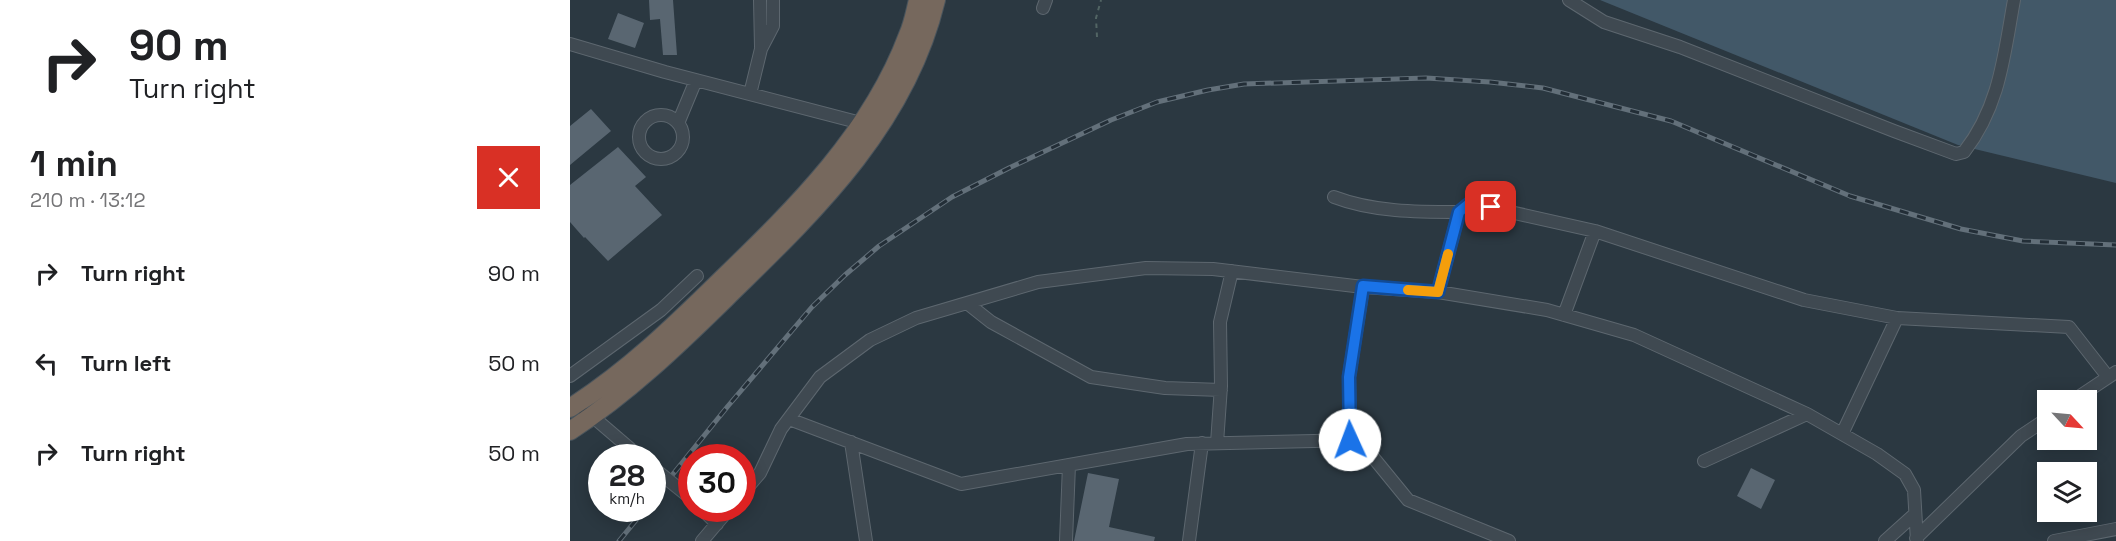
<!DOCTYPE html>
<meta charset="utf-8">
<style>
:root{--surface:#fff;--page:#f6f6f6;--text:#202124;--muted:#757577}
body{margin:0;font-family:"Space Grotesk",sans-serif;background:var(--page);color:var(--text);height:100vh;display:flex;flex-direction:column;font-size:22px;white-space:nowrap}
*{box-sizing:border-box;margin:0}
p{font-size:20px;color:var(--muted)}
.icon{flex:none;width:33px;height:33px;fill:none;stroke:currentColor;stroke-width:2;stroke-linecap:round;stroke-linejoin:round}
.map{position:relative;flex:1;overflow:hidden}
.sheet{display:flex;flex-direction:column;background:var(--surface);width:570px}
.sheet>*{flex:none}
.banner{background:#fff;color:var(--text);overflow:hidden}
.needle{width:39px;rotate:116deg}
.tools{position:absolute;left:1467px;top:390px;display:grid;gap:12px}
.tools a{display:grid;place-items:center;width:60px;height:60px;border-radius:0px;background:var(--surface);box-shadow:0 3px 15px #0003;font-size:30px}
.speed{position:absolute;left:18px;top:444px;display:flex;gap:12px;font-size:30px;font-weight:700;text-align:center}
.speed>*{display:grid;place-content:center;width:78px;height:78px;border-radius:50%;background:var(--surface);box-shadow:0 3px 15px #0003;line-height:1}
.speed small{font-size:15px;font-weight:400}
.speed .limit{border:9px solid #d22;background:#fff;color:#111}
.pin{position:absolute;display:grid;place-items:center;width:51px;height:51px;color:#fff;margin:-26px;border-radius:12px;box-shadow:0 3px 9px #0006}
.me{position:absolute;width:66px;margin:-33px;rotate:358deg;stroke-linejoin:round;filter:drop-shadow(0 0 4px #0008)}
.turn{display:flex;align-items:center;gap:21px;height:126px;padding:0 30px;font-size:27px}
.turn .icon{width:78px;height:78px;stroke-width:2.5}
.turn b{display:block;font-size:42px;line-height:51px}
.round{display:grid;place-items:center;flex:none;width:63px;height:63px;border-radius:0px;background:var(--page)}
.summary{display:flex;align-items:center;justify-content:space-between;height:102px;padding:0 30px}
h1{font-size:36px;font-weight:800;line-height:45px}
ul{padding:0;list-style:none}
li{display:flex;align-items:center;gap:18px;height:90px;padding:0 30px}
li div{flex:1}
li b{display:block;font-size:22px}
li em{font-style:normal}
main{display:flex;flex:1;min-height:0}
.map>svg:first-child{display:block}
.water{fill:#425868}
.building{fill:#596671}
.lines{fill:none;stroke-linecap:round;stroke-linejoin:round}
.minor-casing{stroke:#5d676f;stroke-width:14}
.highway-casing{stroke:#49545c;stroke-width:20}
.path{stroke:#526564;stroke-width:2;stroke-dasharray:4.5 4.5;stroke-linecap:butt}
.minor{stroke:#3f4951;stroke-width:12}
.highway{stroke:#76685d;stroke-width:18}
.rail-casing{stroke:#63707a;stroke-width:5}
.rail{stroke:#232e37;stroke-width:3;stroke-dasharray:9;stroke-linecap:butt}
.minor-bridge-casing{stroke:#5d676f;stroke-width:14;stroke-linecap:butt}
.minor-bridge{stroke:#3f4951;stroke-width:12}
.route-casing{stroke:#114b97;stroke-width:15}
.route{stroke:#1a73e8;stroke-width:10}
.slow{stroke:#f59e0b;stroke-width:10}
</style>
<main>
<section class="sheet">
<div class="banner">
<div class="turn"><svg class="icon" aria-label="right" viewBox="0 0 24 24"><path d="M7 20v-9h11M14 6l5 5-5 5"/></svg><div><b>90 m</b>Turn right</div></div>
</div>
<div class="summary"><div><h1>1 min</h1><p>210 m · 13:12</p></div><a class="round" style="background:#d93025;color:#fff"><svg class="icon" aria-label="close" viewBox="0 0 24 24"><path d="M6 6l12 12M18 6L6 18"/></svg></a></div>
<ul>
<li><svg class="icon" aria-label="right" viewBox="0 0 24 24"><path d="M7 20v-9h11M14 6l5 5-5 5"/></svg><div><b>Turn right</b></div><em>90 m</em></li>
<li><svg class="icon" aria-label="left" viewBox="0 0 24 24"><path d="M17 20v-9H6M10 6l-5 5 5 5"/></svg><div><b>Turn left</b></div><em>50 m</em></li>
<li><svg class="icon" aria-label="right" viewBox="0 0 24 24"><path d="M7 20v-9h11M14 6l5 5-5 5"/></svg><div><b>Turn right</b></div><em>50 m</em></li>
</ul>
</section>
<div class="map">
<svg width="1546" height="541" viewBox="0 0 1546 541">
<rect width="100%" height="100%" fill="#2b3841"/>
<path class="water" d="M1030 0H1546V183L1388 145Z"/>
<path class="building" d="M79 0H103L107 55H93L90 19 80 20Z
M48 13 74 23 65 48 38 39Z
M21 109 41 131 0 165V126Z
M48 147 76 177 65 186 92 215 38 261 15 237 14 238 0 222V185Z
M1181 468 1205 480 1191 509 1167 496Z
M518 473 549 479 539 527 585 537 584 541H504Z"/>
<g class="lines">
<defs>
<path id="minor" d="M190 0 191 47
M999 0 1034 22 1110 47 1324 131 1386 154 1394 152C1430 106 1434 55 1444 0
M473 8 476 0
M0 44 95 72 291 123
M180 94 191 49 203 26V0
M69 137a22 22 0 1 1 44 0a22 22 0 1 1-44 0Z
M109 121 126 80
M764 197C803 212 847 212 889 212
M868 292 889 212 900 203 1025 231 1234 300 1327 318 1499 327 1538 377
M397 303 421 322 521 377 595 388 651 390
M994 315 1025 231
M0 376 91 310 127 276
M1504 400 1546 372
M15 414 22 416 71 458
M219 419 391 484 617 444 789 440 838 500 939 541
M1272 434 1327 318
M780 440 779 377 793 287
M281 442 296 541
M647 443 651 386 650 322 662 271
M1134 461 1237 414
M172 494 190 473 211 429 250 377 300 340 346 318 468 282 576 268 643 269 793 287 868 292 977 310 1064 335 1237 414 1307 454 1335 474 1344 490 1347 541
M131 508 147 524
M1346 538 1451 436 1478 418
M132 541 160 508
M496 541 499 465
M619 541 632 443
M1315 541 1345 514
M1484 541 1546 529"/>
<path id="highway" d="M0 408C58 371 103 327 152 279 226 207 301 134 338 35 343 24 345 12 348 0
M0 431C58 393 107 346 156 298 245 211 336 125 366 0"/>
</defs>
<use href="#minor" class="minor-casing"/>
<use href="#highway" class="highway-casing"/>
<path class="path" d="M527 37 526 18 531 0"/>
<use href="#minor" class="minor"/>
<use href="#highway" class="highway"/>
<defs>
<path id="rail" d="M82 500 158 406 242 307 275 275 309 246 382 197 439 168 541 120 587 102 638 90 674 84 856 78 920 82 973 88 1101 121 1280 196 1391 229 1453 241 1546 245
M49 541 76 508"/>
</defs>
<use href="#rail" class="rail-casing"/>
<use href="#rail" class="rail"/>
<defs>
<path id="minor-bridge" d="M82 467 117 495"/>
</defs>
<use href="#minor-bridge" class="minor-bridge-casing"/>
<use href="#minor-bridge" class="minor-bridge"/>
</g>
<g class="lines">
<defs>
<path id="route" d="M780 440 779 377 793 286 868 292 889 212 900 203 921 207"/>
</defs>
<use href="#route" class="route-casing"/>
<use href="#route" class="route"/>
<path class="slow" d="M838 290 868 292 878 254"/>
</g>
</svg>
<div class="tools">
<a><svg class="needle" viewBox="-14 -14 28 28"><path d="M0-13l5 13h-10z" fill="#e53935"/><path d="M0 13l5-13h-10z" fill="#757577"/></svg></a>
<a><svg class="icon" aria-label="layers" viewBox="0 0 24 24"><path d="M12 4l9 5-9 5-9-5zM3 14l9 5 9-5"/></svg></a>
</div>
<div class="speed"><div>28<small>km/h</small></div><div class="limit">30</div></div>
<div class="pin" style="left:921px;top:207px;background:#d93025"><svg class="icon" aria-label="arrive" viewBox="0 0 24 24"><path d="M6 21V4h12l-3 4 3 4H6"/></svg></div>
<svg class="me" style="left:780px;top:440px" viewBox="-20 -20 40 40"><circle r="19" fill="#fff"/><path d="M0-13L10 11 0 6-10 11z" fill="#1a73e8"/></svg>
</div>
</main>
